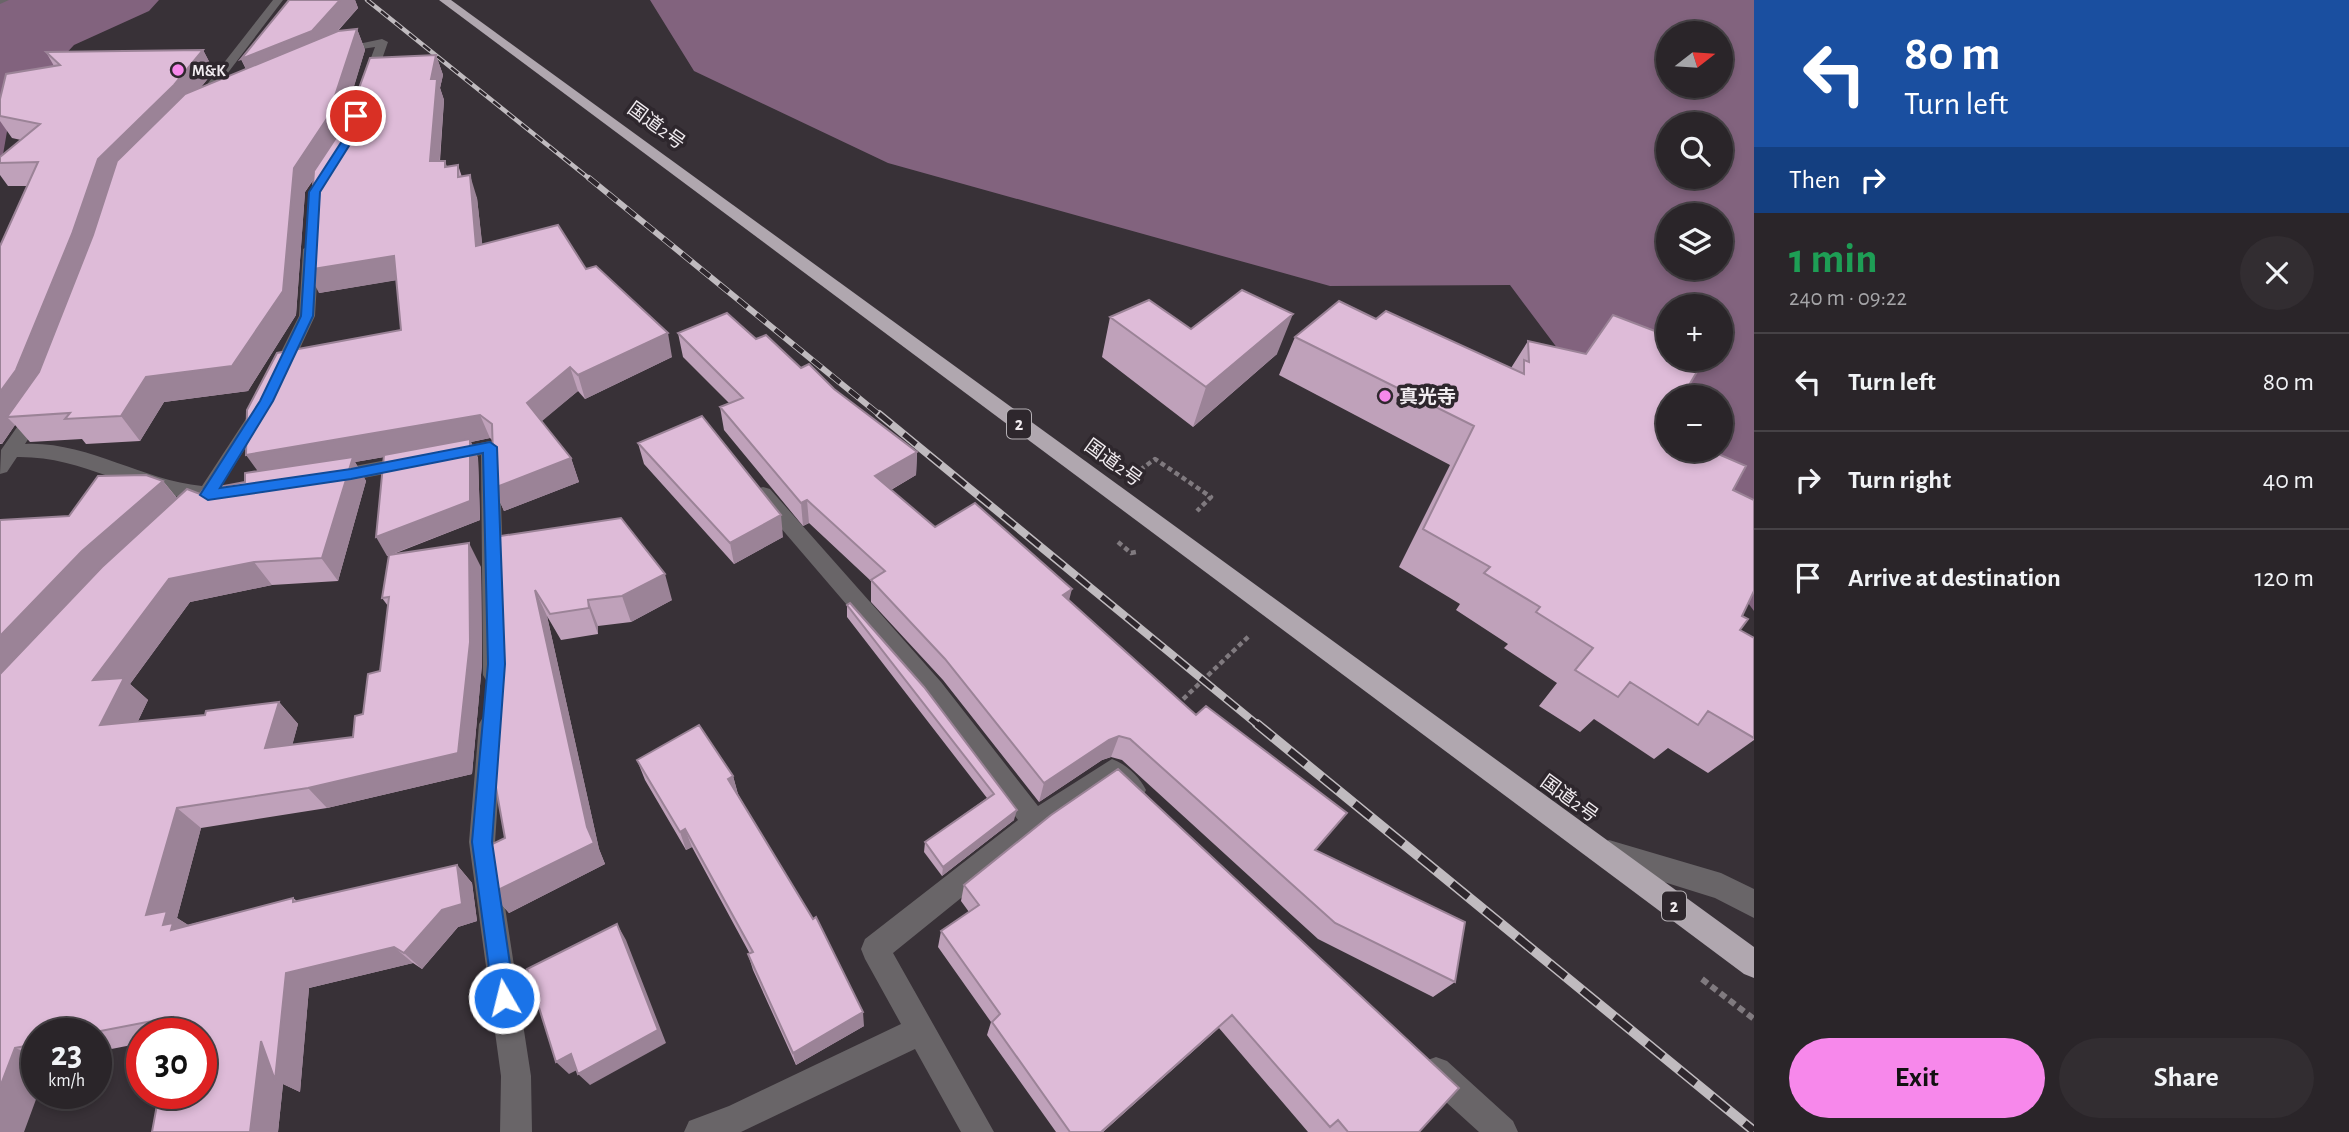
<!DOCTYPE html>
<meta charset="utf-8">
<style>
:root{--surface:#2a2529;--page:#322d31;--text:#f1f3f6;--muted:#a5a5a8;--line:#464246;--accent:#f788eb}
body{margin:0;font-family:"Alegreya Sans","Noto Sans JP",sans-serif;background:var(--page);color:var(--text);height:100vh;display:flex;flex-direction:column;font-size:26px;white-space:nowrap}
*{box-sizing:border-box;margin:0}
p{font-size:23px;color:var(--muted)}
.icon{flex:none;width:38px;height:38px;fill:none;stroke:currentColor;stroke-width:2;stroke-linecap:round;stroke-linejoin:round}
.map{position:relative;flex:1;overflow:hidden}
.drawer{display:flex;flex-direction:column;background:var(--surface);width:595px}
.drawer>*{flex:none}
.top-card{background:#1a4fa0;color:#fff;overflow:hidden}
.needle{width:46px;rotate:73deg}
.controls{position:absolute;left:1656px;top:21px;display:grid;gap:14px}
.controls a{display:grid;place-items:center;width:77px;height:77px;border-radius:50%;background:var(--surface);box-shadow:0 4px 10px #0003,0 0 0 2px var(--line);font-size:35px}
.speed{position:absolute;left:21px;top:1018px;display:flex;gap:14px;font-size:35px;font-weight:700;text-align:center}
.speed>*{display:grid;place-content:center;width:91px;height:91px;border-radius:50%;background:var(--surface);box-shadow:0 4px 10px #0003,0 0 0 2px var(--line);line-height:1}
.speed small{font-size:18px;font-weight:400}
.speed .limit{border:10px solid #d22;background:#fff;color:#111}
.pin{position:absolute;display:grid;place-items:center;width:60px;height:60px;color:#fff;margin:-30px;border:4px solid #fff;border-radius:50%;box-shadow:0 2px 7px #0007}
.me{position:absolute;width:77px;margin:-38px;rotate:352deg;stroke-linejoin:round;filter:drop-shadow(0 0 5px #0008)}
.turn{display:flex;align-items:center;gap:24px;height:147px;padding:0 35px;font-size:32px}
.turn .icon{width:91px;height:91px;stroke-width:2.5}
.turn b{display:block;font-size:49px;line-height:60px}
.then{display:flex;align-items:center;height:66px;padding:0 35px;background:#0003;gap:14px;font-size:26px}
.round{display:grid;place-items:center;flex:none;width:74px;height:74px;border-radius:37px;background:var(--page)}
.head{display:flex;align-items:center;justify-content:space-between;height:119px;padding:0 35px}
h1{font-size:42px;font-weight:700;line-height:52px;color:#1e9e55}
.primary-button{display:flex;gap:14px;margin-top:auto;padding:14px 35px}
.primary-button a{flex:1;height:80px;border-radius:42px;background:var(--accent);color:#111;font-size:28px;font-weight:700;line-height:80px;text-align:center}
.primary-button a+a{background:var(--page);color:var(--text)}
ul{padding:0;list-style:none}
li{display:flex;align-items:center;gap:21px;height:98px;padding:0 35px;border-top:2px solid var(--line)}
li div{flex:1}
li b{display:block;font-size:26px}
li em{font-style:normal}
main{display:flex;flex:1;min-height:0}
.map>svg:first-child{display:block}
.forest{fill:#82637e;fill-rule:evenodd}
.lines{fill:none;stroke-linecap:round;stroke-linejoin:round}
.path-far1{stroke:#807a7f;stroke-width:4.5;stroke-dasharray:5 3.5;stroke-linecap:butt}
.path{stroke:#807a7f;stroke-width:6;stroke-dasharray:7 4.5;stroke-linecap:butt}
.lane{fill:#696568;fill-rule:evenodd}
.street{fill:#696568;fill-rule:evenodd}
.highway{fill:#b0a7af;fill-rule:evenodd}
.rail-far3-casing{stroke:#c0bbbf;stroke-width:4.5}
.rail-far2-casing{stroke:#c0bbbf;stroke-width:6}
.rail-far1-casing{stroke:#c0bbbf;stroke-width:8}
.rail-casing{stroke:#c0bbbf;stroke-width:10}
.rail-far3{stroke:#2e272d;stroke-width:2.5;stroke-dasharray:9;stroke-linecap:butt}
.rail-far2{stroke:#2e272d;stroke-width:4.5;stroke-dasharray:12;stroke-linecap:butt}
.rail-far1{stroke:#2e272d;stroke-width:5;stroke-dasharray:16;stroke-linecap:butt}
.rail{stroke:#2e272d;stroke-width:7;stroke-dasharray:21;stroke-linecap:butt}
.wall{fill:#bfa1ba;fill-rule:evenodd}
.shaded-wall{fill:#9b8397}
.building{fill:#debbd8;stroke:#9b8397;stroke-width:2}
.route{fill:#1a73e8;stroke:#114b97;stroke-width:2}
.poi-dot{fill:#f788eb;stroke:#2e272d;stroke-width:2.5}
.labels{text-anchor:middle;stroke-width:7;stroke-linejoin:round;paint-order:stroke}
.far-poi-label{font-size:16px;font-weight:bold;fill:#f1ecf0;stroke:#2e272d;text-anchor:start}
.shield{fill:#2e272d;stroke:#b6b1b6;stroke-width:2}
.shield-label{font-size:18px;font-weight:bold;fill:#f1ecf0}
.street-label{font-size:19px;fill:#f1ecf0;stroke:#2e272d}
.poi-label{font-size:19px;font-weight:bold;fill:#f1ecf0;stroke:#2e272d;text-anchor:start}
</style>
<main>
<div class="map">
<svg width="1754" height="1132" viewBox="0 0 1754 1132">
<rect width="100%" height="100%" fill="#383137"/>
<path class="forest" d="M0 0H159L149 11 74 45 10 114 0 172Z
M650 0H1754V611L1510 285 1330 286 888 163 694 71ZM1668 33H1720V86H1668ZM1668 124H1720V177H1668ZM1668 215H1720V268H1668ZM1668 306H1720V359H1668ZM1668 397H1720V450H1668Z"/>
<g class="lines">
<path class="path-far1" d="M1140 470 1155 459 1211 497 1197 511
M1118 542 1131 553 1136 552
M1177 705 1249 636"/>
<path class="path" d="M1702 979 1754 1019"/>
<path class="lane" d="M0 0H9L0 4Z"/>
<path class="street" d="M273 0H283L202 107H194V101Z
M382 39 388 42 374 82 368 86 362 82 375 47 336 53 330 50Z
M311 244 319 249 315 316 288 374 279 380 270 374 299 316 303 249Z
M261 403 270 409 222 485 235 487 238 492 235 497 213 500 203 507 196 505 194 499C130 493 83 456 17 457L7 472 0 474 1 450 31 407 37 405 46 411 25 444C86 441 141 480 202 486L255 405Z
M490 441 499 447 507 675 503 682 495 685 487 682 483 675 481 455 447 463 438 456 440 451Z
M408 456 415 458 418 463 415 468 333 484 323 477 333 470Z
M763 487 770 489 941 682 1038 806 1112 759C1126 764 1140 777 1146 790L1142 798 1133 802 1124 798 1111 785 1044 831 893 953 994 1132H961L915 1049 741 1132H684L689 1121 729 1106 901 1024 865 959 861 949 865 939 1018 820 925 696 756 499 753 494 756 489Z
M491 714 499 717 503 724 495 842 531 1076 532 1132H500L501 1076 469 842 479 724 483 717Z
M1609 840 1721 873 1754 889V918L1715 898 1600 862 1596 853 1600 844Z
M1436 1057 1447 1061 1513 1121 1518 1132H1479L1425 1083 1421 1072 1425 1061Z"/>
<path class="highway" d="M439 0H451L1754 947V978L1744 974Z"/>
<defs>
<path id="rail-far3" d="M367 0 591 180"/>
<path id="rail-far2" d="M589 178 881 416"/>
<path id="rail-far1" d="M879 414 1259 726"/>
<path id="rail" d="M1257 724 1754 1131"/>
</defs>
<use href="#rail-far3" class="rail-far3-casing"/>
<use href="#rail-far2" class="rail-far2-casing"/>
<use href="#rail-far1" class="rail-far1-casing"/>
<use href="#rail" class="rail-casing"/>
<use href="#rail-far3" class="rail-far3"/>
<use href="#rail-far2" class="rail-far2"/>
<use href="#rail-far1" class="rail-far1"/>
<use href="#rail" class="rail"/>
</g>
<path class="wall" d="M289 0H355L358 8 337 32 357 29 365 50 340 131 436 55 443 75 440 88 444 100 440 161H445L447 167 458 165 462 177 477 198 482 244 586 269 672 357 585 399 578 391 541 421 571 458 579 482 504 511 494 488 493 441 490 438 471 442 478 458 480 520 391 555 481 567 482 664 472 774 327 808 201 828 177 918 188 925 293 898 297 901 457 865 472 883 477 921 458 927 422 969 413 963 309 988 300 1092 283 1084 278 1132H152L201 1034H142V1043L96 1052V1034H37V1094L0 1132 69 516 163 481 177 498 200 494 245 482 257 471 401 330 396 280 319 293 314 179 305 192 296 315 248 391 164 402 140 441 86 444 82 439 30 442 15 425 2 444H0V246L27 186H8L0 175V157L21 140 12 138 0 121V99L54 66 46 52 203 50 214 71 201 87 246 69 241 59ZM384 457 387 556H389L382 598 388 606 380 671 353 737 292 745 298 724 279 702 205 715 138 721 148 700 130 684 190 602 272 585 338 581 366 481 355 462Z
M1110 317 1191 329 1277 354 1193 427 1102 357Z
M1376 319 1511 368 1528 341 1668 397V450L1733 490 1742 616 1740 630 1754 638V740L1708 773 1668 748 1654 759 1594 719 1580 732 1539 706 1557 683 1504 648 1508 644 1456 610 1460 604 1399 567 1450 465 1279 375 1295 337Z
M678 333 756 339 834 389 917 452 916 475 891 490 935 527 1069 601 1315 850 1455 982 1433 997 1318 939 1122 760 1111 757 1102 760 1039 802 943 680 871 602V581L809 523 803 526 724 430 720 407 729 403 683 357Z
M638 443 783 537 734 564 644 464Z
M494 537 672 600 631 622 598 626V634L561 640 547 616 599 849 605 864 509 913 492 893 505 838 496 639Z
M847 605 1014 820 942 876 924 852 925 842 987 798 847 617Z
M637 760 733 776 738 794 864 1026 796 1065 753 970 748 954H750L692 847 686 850 645 780Z
M1051 815 1419 1132H1308L1219 1028 1103 1132H1056L987 1035 991 1022 938 947 941 931 969 912 961 901 964 885Z"/>
<path class="shaded-wall" d="M340 0H355L358 8 320 50 251 79 241 59Z
M357 29 365 50 338 140 305 192 296 315 248 391 164 402 140 441 121 416 146 377 294 168Z
M203 50 214 71 186 106 37 394 7 417 15 425 2 444 0 443V392L98 159Z
M436 55 443 75 440 88 444 100 438 183 430 161 431 79Z
M470 175 477 198 485 268 476 246Z
M394 256 404 279 319 293 307 270Z
M1293 314 1277 354 1193 427 1206 387Z
M668 333 672 357 585 399 578 375Z
M570 367 578 391 535 427 527 403Z
M480 415 490 438 471 442 478 458 480 520 387 556 376 537 470 442 355 462 366 481 338 581 246 455Z
M917 452 916 475 875 499V476Z
M571 458 579 482 504 511 494 488Z
M163 481 182 505 0 687V636L82 551Z
M807 500 809 523 803 526 801 503Z
M781 515 783 537 734 564 730 543Z
M469 543 481 567 482 664 472 774 327 808 308 788 458 753Z
M254 562 272 585 190 602 130 684 148 700 126 746 100 725 93 680 169 579Z
M665 574 672 600 631 622 622 596Z
M1072 589 1066 612 1063 595Z
M535 590 547 616 599 849 605 864 509 913 492 893 587 827Z
M588 600 598 626V634L589 608Z
M279 702 298 724 286 769 265 748Z
M1119 736 1111 757 1102 760 1039 802 1044 783 1109 740Z
M733 776 738 795 728 779Z
M177 808 201 828 177 918 193 928 198 946 146 915Z
M1017 810 1014 820 942 876 943 867Z
M685 829 692 847 686 850 680 832Z
M457 865 472 883 477 921 458 927 422 969 404 953Z
M617 924 626 940 666 1043 590 1085 578 1074Z
M394 947 413 963 309 988 300 1092 283 1084 278 1132H250L261 1041 286 973Z
M863 1012 864 1026 796 1065 793 1053Z
M1232 1015 1103 1132H1101Z
M15 1048 37 1056V1094H38L24 1132H0V1087Z
M571 1054 583 1067 569 1074 556 1062Z"/>
<path class="building" d="M289 0H340L312 31 241 59Z
M357 29 328 117 294 168 283 291 232 366 146 377 121 416 65 419 70 413 7 417 39 372 93 235 117 161 185 94 338 31Z
M203 50 174 85 98 159 72 234 16 370 0 392V246L38 162 0 163V157L40 124 0 116V99L6 74 60 65 46 52Z
M436 55 431 79H437L430 161H445V167L458 165V177L470 175 476 246 558 225 586 269 596 266 668 333 578 375 570 367 527 403 571 458 494 488 492 424 480 415 246 455 247 410 277 353 401 330 394 256 307 270 314 171 347 121 370 58Z
M1242 290 1293 314 1206 387 1110 317 1149 300 1191 329Z
M1339 301 1376 319 1386 311 1524 374V360L1529 362 1528 341 1586 354 1613 315 1668 336V359H1686L1701 365 1682 397H1668V450H1709L1746 466 1733 490 1754 500V591L1742 616 1748 619 1740 630 1754 638V738L1708 711 1698 725 1630 682 1618 697 1575 670 1593 648 1536 612 1540 607 1484 573 1490 567 1423 529 1474 426 1295 337Z
M727 313 756 339 766 335 801 368 809 364 834 389 917 452 875 476 935 527 975 503 1072 589 1063 595 1196 715 1206 706 1347 813 1315 850 1465 922 1455 982 1335 923 1130 739 1119 736 1109 740 1044 783 945 659 871 580 885 571 807 500 801 503 720 407 743 398 678 333Z
M702 416 781 515 730 543 638 443Z
M470 439V501L376 537 384 455Z
M353 457 322 558 254 562 169 579 93 680 124 678 100 725 205 715 206 711 279 702 265 748 353 737 355 716 363 714 368 674 380 671 389 597 382 598 389 555 469 543 470 642 458 753 308 788 177 808 146 915 167 911 163 925 173 923 171 930 293 898V902L457 865 462 904 442 910 404 953 394 947 286 973 275 1080 261 1041 250 1132H152L159 1094H201V1034H170L173 1017 85 1034H37V1044L15 1048 0 1087V674L102 567 187 489 200 494 203 490 245 482V473Z
M146 475 163 481 82 551 0 636V520L69 516 98 476Z
M621 518 665 574 622 596 588 600 589 608 550 614 535 590 587 827 594 843 492 893 486 847 505 838 488 743 496 639 494 537Z
M850 603 924 687 1017 810 943 867 925 842 994 794 847 605Z
M699 725 733 776 728 779 813 919 816 917 863 1012 793 1053 748 954 753 952 685 829 680 832 637 760Z
M1118 769 1459 1088 1419 1132H1348L1338 1120 1330 1127 1232 1015 1101 1132H1070L992 1022 1000 1014 941 931 979 905 964 885 1051 815Z
M617 924 658 1030 578 1074 571 1054 556 1062 527 969Z"/>
<path class="route" d="M356 113 360 116 352 141 320 192 313 316 273 401 220 488 351 469 490 442 497 447 505 664 492 842 515 998 512 1006 504 1009 497 1006 493 998 472 842 488 664 483 453 351 479 208 500 200 495 260 401 301 316 309 192 342 141 351 116Z"/>
<g class="poi-dot">
<circle cx="178" cy="70" r="7"/>
<circle cx="1385" cy="396" r="7"/>
</g>
<g class="labels">
<g class="far-poi-label">
<text x="192" y="76">M&amp;K</text>
</g>
<g class="shield">
<rect x="1007" y="409.5" width="24" height="29" rx="5"/>
<rect x="1662" y="891.5" width="24" height="29" rx="5"/>
</g>
<g class="shield-label">
<text x="1019" y="430">2</text>
<text x="1674" y="912">2</text>
</g>
<g class="street-label">
<text transform="translate(657 125) rotate(36)" y="7">国道2号</text>
<text transform="translate(1114 462) rotate(36)" y="7">国道2号</text>
<text transform="translate(1570 798) rotate(36)" y="7">国道2号</text>
</g>
<g class="poi-label">
<text x="1399" y="403">真光寺</text>
</g>
</g>
</svg>
<div class="controls">
<a><svg class="needle" viewBox="-14 -14 28 28"><path d="M0-13l5 13h-10z" fill="#e53935"/><path d="M0 13l5-13h-10z" fill="#a5a5a8"/></svg></a>
<a><svg class="icon" aria-label="search" viewBox="0 0 24 24"><circle cx="10" cy="10" r="6"/><path d="M15 15l6 6"/></svg></a>
<a><svg class="icon" aria-label="layers" viewBox="0 0 24 24"><path d="M12 4l9 5-9 5-9-5zM3 14l9 5 9-5"/></svg></a>
<a>+</a>
<a>−</a>
</div>
<div class="speed"><div>23<small>km/h</small></div><div class="limit">30</div></div>
<div class="pin" style="left:356px;top:116px;background:#d93025"><svg class="icon" aria-label="arrive" viewBox="0 0 24 24"><path d="M6 21V4h12l-3 4 3 4H6"/></svg></div>
<svg class="me" style="left:504px;top:998px" viewBox="-20 -20 40 40"><circle r="17" fill="#1a73e8" stroke="#fff" stroke-width="3"/><path d="M0-11L8 9 0 5-8 9z" fill="#fff"/></svg>
</div>
<section class="drawer">
<div class="top-card">
<div class="turn"><svg class="icon" aria-label="left" viewBox="0 0 24 24"><path d="M17 20v-9H6M10 6l-5 5 5 5"/></svg><div><b>80 m</b>Turn left</div></div>
<div class="then">Then<svg class="icon" aria-label="right" viewBox="0 0 24 24"><path d="M7 20v-9h11M14 6l5 5-5 5"/></svg></div>
</div>
<div class="head"><div><h1>1 min</h1><p>240 m · 09:22</p></div><a class="round"><svg class="icon" aria-label="close" viewBox="0 0 24 24"><path d="M6 6l12 12M18 6L6 18"/></svg></a></div>
<ul>
<li><svg class="icon" aria-label="left" viewBox="0 0 24 24"><path d="M17 20v-9H6M10 6l-5 5 5 5"/></svg><div><b>Turn left</b></div><em>80 m</em></li>
<li><svg class="icon" aria-label="right" viewBox="0 0 24 24"><path d="M7 20v-9h11M14 6l5 5-5 5"/></svg><div><b>Turn right</b></div><em>40 m</em></li>
<li><svg class="icon" aria-label="arrive" viewBox="0 0 24 24"><path d="M6 21V4h12l-3 4 3 4H6"/></svg><div><b>Arrive at destination</b></div><em>120 m</em></li>
</ul>
<div class="primary-button"><a>Exit</a><a>Share</a></div>
</section>
</main>
